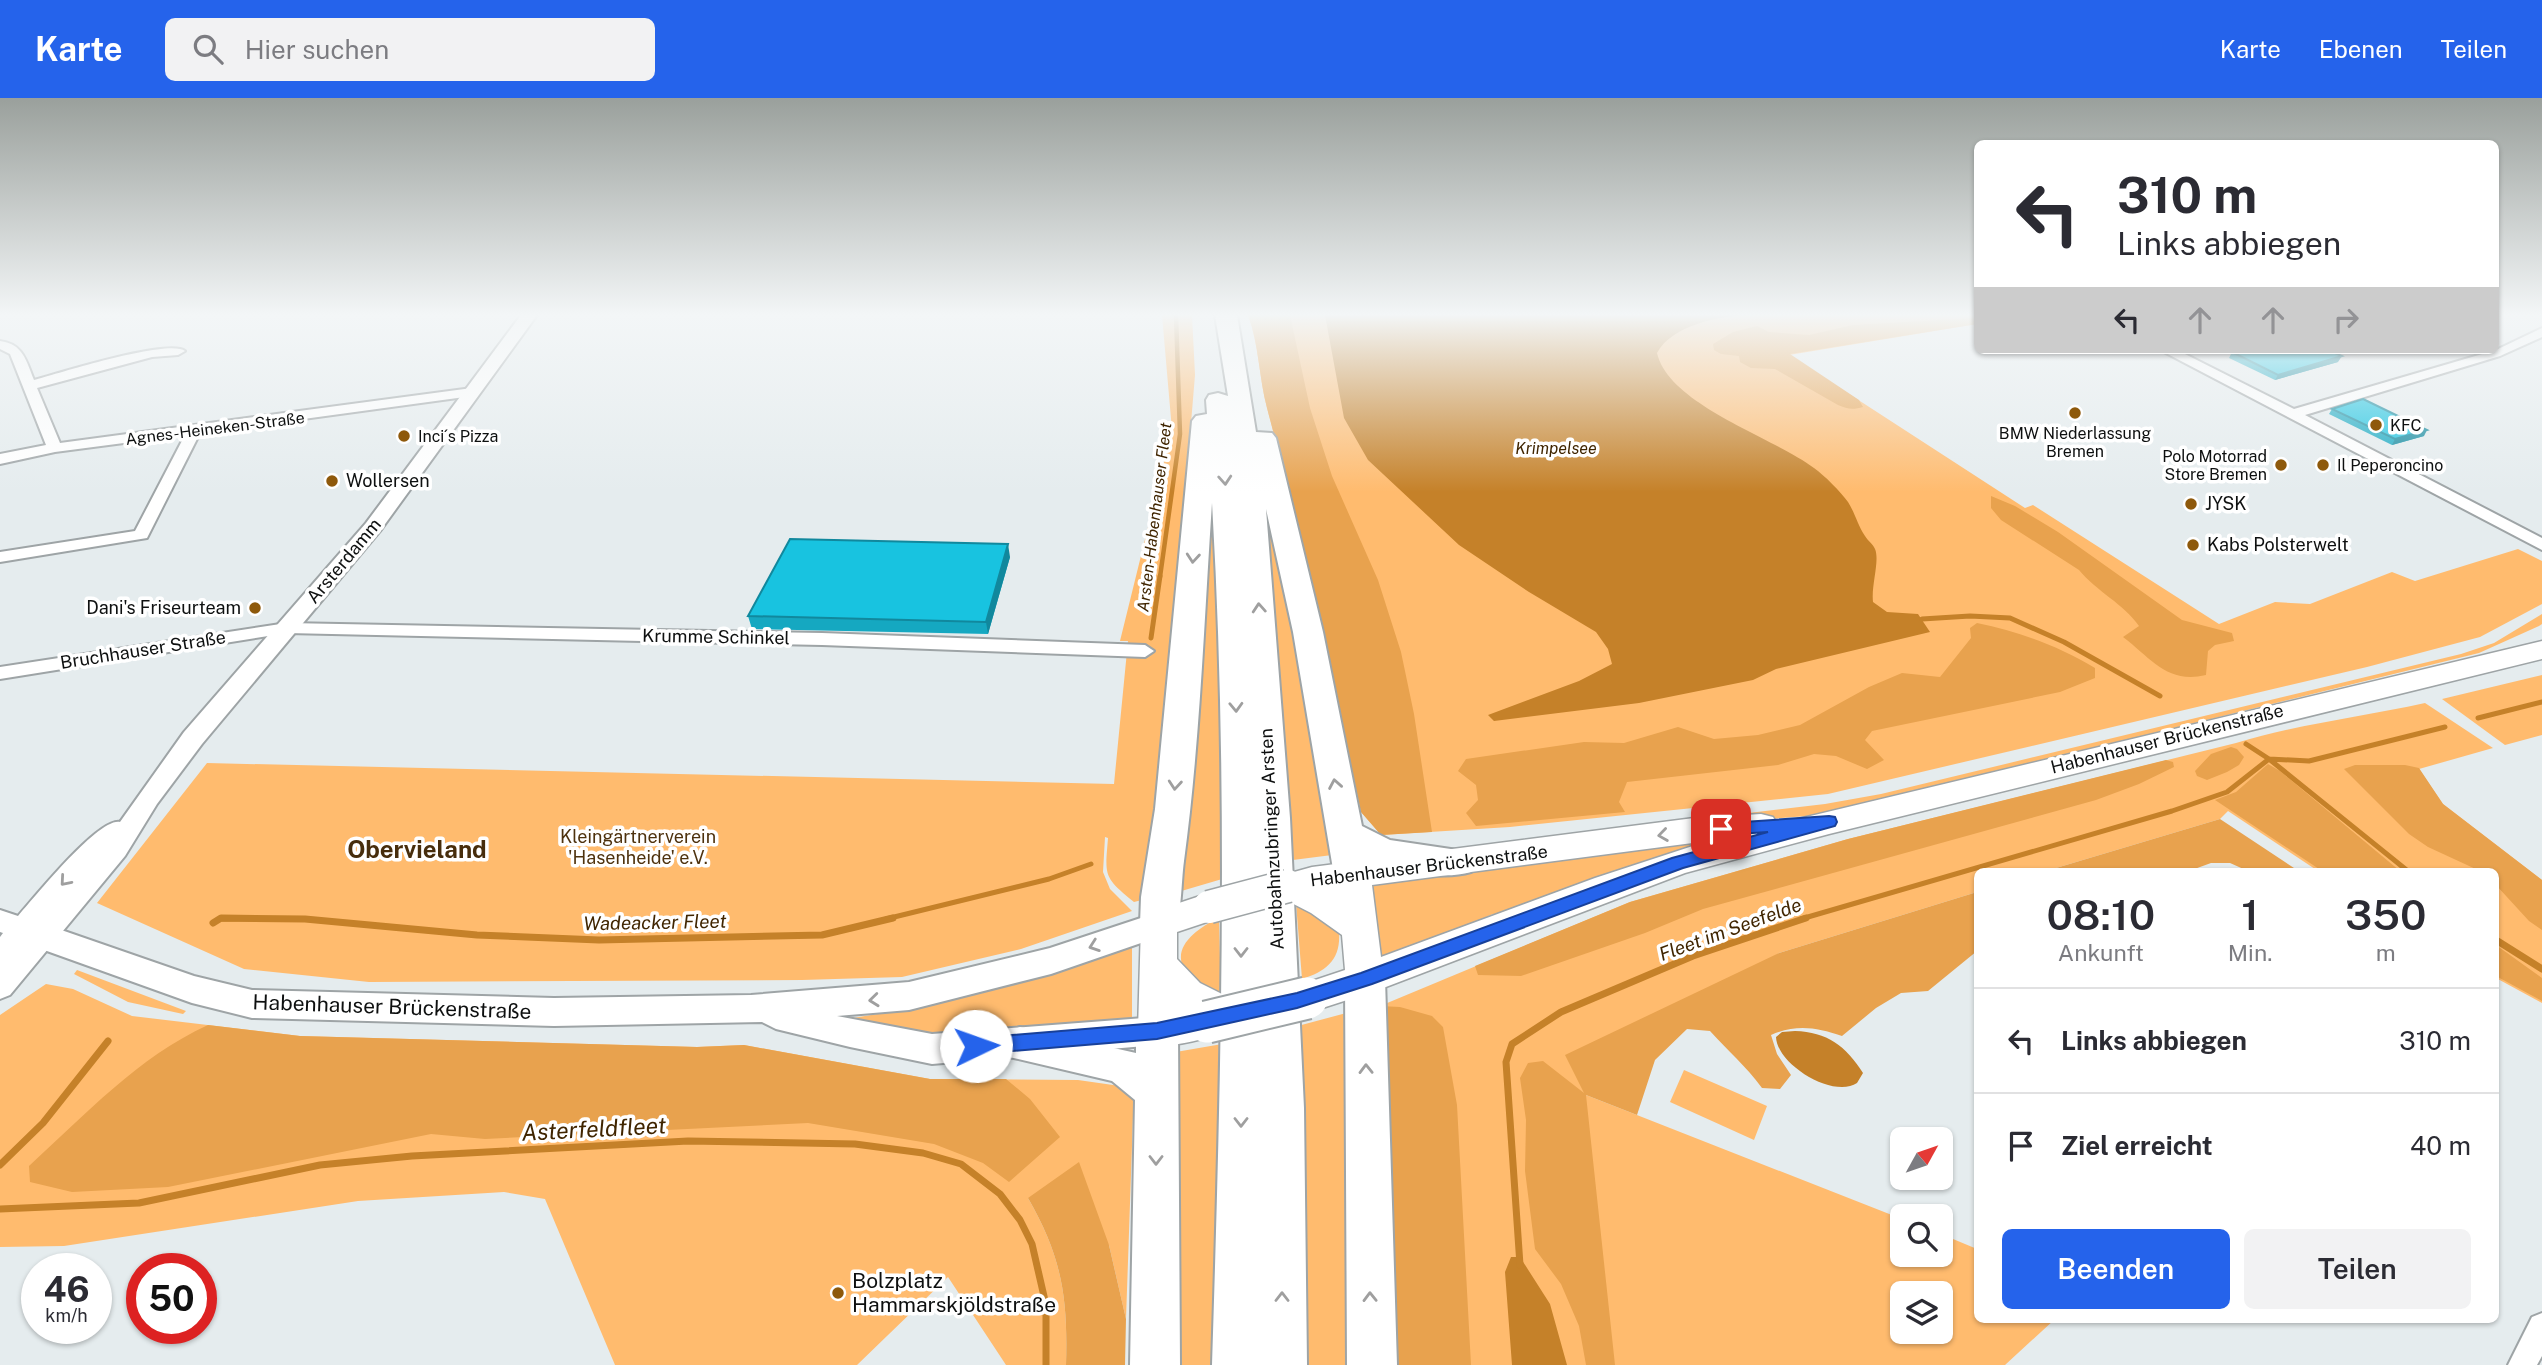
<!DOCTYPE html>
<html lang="de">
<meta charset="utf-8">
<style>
:root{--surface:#fff;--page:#f2f2f3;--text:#2b2b33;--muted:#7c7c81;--line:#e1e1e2;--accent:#2563eb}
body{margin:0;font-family:"Public Sans",sans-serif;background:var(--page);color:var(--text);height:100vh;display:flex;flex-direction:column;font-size:26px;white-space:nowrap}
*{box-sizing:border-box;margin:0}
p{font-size:23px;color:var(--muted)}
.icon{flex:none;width:38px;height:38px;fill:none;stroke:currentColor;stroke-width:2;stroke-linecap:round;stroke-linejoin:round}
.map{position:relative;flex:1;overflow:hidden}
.drawer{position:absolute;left:1974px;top:770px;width:525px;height:455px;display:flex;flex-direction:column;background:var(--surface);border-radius:10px;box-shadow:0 2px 5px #0004}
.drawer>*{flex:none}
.top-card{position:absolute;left:1974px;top:42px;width:525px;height:214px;border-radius:10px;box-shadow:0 2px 5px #0004;background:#fff;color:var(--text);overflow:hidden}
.needle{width:46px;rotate:50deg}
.controls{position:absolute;left:1890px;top:1029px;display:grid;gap:14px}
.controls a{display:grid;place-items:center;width:63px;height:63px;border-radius:10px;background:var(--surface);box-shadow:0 2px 5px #0004;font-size:35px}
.speed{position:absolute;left:21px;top:1155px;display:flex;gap:14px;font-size:35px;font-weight:700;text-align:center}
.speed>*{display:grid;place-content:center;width:91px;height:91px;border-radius:50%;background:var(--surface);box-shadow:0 2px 5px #0004;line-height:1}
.speed small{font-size:18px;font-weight:400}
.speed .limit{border:10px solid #d22;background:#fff;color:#111}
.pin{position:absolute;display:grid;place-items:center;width:60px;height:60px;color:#fff;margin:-30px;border-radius:14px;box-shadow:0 4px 10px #0006}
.me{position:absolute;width:77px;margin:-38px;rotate:87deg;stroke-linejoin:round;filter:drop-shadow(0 0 5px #0008)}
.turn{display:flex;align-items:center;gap:24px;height:147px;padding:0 28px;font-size:32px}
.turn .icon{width:91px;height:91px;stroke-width:2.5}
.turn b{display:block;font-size:49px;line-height:60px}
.lanes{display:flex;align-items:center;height:66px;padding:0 28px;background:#0003;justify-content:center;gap:35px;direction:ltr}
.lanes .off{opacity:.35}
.eta{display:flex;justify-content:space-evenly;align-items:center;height:119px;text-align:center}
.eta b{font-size:42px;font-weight:600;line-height:49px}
.cta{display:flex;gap:14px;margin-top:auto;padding:14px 28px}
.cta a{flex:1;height:80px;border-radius:10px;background:var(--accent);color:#fff;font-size:28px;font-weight:600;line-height:80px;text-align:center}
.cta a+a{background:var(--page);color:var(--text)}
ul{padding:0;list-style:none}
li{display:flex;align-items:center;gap:21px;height:105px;padding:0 28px;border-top:2px solid var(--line)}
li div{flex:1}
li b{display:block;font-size:26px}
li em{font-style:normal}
header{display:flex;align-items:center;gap:42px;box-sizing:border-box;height:98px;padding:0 35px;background:var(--accent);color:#fff}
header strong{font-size:33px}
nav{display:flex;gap:38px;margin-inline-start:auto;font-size:24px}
.search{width:490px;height:63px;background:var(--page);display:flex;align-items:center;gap:18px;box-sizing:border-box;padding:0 24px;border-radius:10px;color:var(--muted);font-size:26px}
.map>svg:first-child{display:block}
.green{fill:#ffbb6e;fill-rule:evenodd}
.forest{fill:#e8a24e}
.water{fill:#c58129}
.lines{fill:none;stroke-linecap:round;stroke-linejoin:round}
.stream-far2{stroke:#c58129;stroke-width:4.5}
.stream-far1{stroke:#c58129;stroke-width:5}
.stream{stroke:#c58129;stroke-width:7}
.minor-casing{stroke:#9ea4a6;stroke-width:4}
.tertiary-casing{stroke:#9ea4a6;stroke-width:4}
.secondary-casing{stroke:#9ea4a6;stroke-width:4}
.primary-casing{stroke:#9ea4a6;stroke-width:3}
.trunk-casing{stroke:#9ea4a6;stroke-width:4}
.minor{fill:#fff;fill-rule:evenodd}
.tertiary{fill:#fff;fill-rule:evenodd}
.secondary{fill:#fff;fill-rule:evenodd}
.primary{fill:#fff;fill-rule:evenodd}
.trunk{fill:#fff;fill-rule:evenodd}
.primary-bridge-far1-casing{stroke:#9ea4a6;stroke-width:35;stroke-linecap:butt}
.primary-bridge-casing{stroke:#9ea4a6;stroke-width:45;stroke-linecap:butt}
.primary-bridge-far1{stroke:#fff;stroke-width:32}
.primary-bridge{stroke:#fff;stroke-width:41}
.wall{fill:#15a8c1}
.shaded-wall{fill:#11889d}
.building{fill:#18c3e0;stroke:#11889d;stroke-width:2}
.oneway{stroke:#9f9f9f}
.route{fill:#2563eb;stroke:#184099;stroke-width:2}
.poi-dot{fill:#8e590b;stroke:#fff;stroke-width:2.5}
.labels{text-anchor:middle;stroke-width:7;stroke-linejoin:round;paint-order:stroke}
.far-poi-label{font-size:16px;fill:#0e1010;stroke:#fff;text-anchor:start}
.far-street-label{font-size:16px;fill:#0e1010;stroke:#fff}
.far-water-label{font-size:16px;font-style:italic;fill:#402500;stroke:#fff}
.poi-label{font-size:18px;fill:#0e1010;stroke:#fff;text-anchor:start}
.street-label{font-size:18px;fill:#0e1010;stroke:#fff}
.park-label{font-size:18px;fill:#4e320e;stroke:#fff}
.water-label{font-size:19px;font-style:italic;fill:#402500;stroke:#fff}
.near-street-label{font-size:21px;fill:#0e1010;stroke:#fff}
.near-poi-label{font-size:21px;fill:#0e1010;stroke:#fff;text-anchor:start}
.near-water-label{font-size:23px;font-style:italic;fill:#402500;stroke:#fff}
.district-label{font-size:24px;font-weight:bold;fill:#472d0c;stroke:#fff}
</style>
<header>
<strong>Karte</strong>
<div class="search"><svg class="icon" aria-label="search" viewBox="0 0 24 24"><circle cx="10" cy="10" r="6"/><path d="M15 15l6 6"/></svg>Hier suchen</div>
<nav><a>Karte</a><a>Ebenen</a><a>Teilen</a></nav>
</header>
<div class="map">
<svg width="2542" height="1267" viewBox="0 0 2542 1267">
<rect width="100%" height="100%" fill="#e5ecee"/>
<path class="green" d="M1162 217H1192L1195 277 1159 710 1142 802 1134 804C1103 779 1105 778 1108 740L1105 739 1103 774 1110 791 1132 813 1021 851 902 879 802 882 369 884 244 871 97 805 207 665 1114 686 1128 543H1120L1172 332Z
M1248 217H1977V226L1789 257 2025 410 2033 407 2219 526 2275 504 2310 506 2392 474 2415 483 2518 451 2542 463V506L2480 539 2367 569 1828 696 1510 729 1381 737 1361 714C1332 579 1303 444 1267 310 1259 280 1259 246 1248 217Z
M1211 383H1218L1229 779 1178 794Z
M1261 387H1269L1340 756 1285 763Z
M2542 516V526L2539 528 2479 555 1820 717 1546 739 1825 706 1881 696 2461 556 2494 545Z
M2542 577V637L2505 647 2442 601Z
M2425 605 2493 650 2419 671 2443 706 2542 782V905L2496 880V774L2318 773 2228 713 2220 721 2046 773 1978 774 1977 794 1779 855 1586 997 1902 1121V1157H1941V1136L1977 1151 1978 1222H2054L2005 1267H1389L1380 908 1630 804 1848 741 2236 645C2298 626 2362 619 2425 605ZM1902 1195H1941V1234H1902Z
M1732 737 1496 819 1493 816 1373 867 1361 785 1490 772V770Z
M1296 805 1312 807 1339 834C1341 861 1327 873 1302 881Z
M1219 820 1221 900C1208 896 1202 891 1193 882 1164 855 1193 832 1219 820Z
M1132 846V924L938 938 853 924V920L907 911Z
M77 872 186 913 183 916 128 904 74 876Z
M46 886 73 891 132 918 300 938 697 949 744 947 930 981 1078 982 1134 990 1126 1221 1109 1147 1028 1100C1062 1159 1068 1200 1066 1267H1006L948 1179 857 1267H615L545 1101 504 1094 358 1103 64 1148 0 1149V917Z
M1350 914 1347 1267H1299L1294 929Z
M1228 945 1218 1267H1170V955Z
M1684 972 1767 1008 1754 1042 1670 1004Z"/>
<path class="forest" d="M1248 217H1290L1310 310 1332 378 1378 482 1401 554 1414 616 1432 734 1381 737 1361 714C1332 579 1303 444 1267 310 1259 280 1259 246 1248 217Z
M1977 220V226L1790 256 1859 302 1863 309C1853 312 1847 311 1838 307L1775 271 1751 270 1740 264 1739 258 1721 256 1714 252 1713 246 1733 234 1757 228 1769 234 1809 237 1853 227Z
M1991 398 2015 408 2058 434 2182 522 2232 535 2234 543 2215 547 2208 553 2206 577C2167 586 2152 561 2123 539L2139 528C2124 506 2096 493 2079 472L2001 422 1991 410Z
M1977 525C2020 534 2058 548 2095 570V580L2060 594 1872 633 1865 642 1884 662 1867 671 1836 658 1814 656 1778 667 1627 684 1619 704 1625 714 1476 728 1466 715 1478 702 1476 687 1458 673 1466 661 1584 644 1624 645 1678 629 1714 641 1758 637 1800 627 1869 589 1902 575 1940 579 1971 540 1970 530Z
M2231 649 2237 651 2244 659 2239 667 2227 674 2207 682 2197 678 2195 673 2211 656Z
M2166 662 2173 664 2174 669 2139 686 2096 702 1703 811 1645 835 1521 878 1478 877 1475 868 1630 804 1848 741Z
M2268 666 2280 673 2400 773H2322L2215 702 2236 694Z
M2355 667H2405L2419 670 2443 706 2542 782V832L2529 823 2496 787V774L2480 773 2428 749 2409 736 2344 671Z
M2220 721 2294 770 2288 773H2248L2230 765H2211L2189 773H2046Z
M1977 794V853L1928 893 1901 895 1876 910 1842 938C1816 929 1796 926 1771 937L1777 956 1791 977 1780 991 1762 990C1745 967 1729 954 1710 933L1687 931 1655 962 1637 1017 1586 997 1615 1267H1586L1579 1228 1561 1186 1535 1151 1525 1073 1526 1022 1520 980 1528 965 1543 963 1584 995 1565 957 1779 855Z
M2496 847 2542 880V903L2496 878Z
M1380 908 1400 909 1432 918 1443 929 1457 1007 1471 1267H1389Z
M208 927 300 938 697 949 744 947 930 981H1006L1030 1001 1060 1039 1009 1084 983 1065 934 1046 808 1025 485 1041 431 1036 168 1089 72 1094 30 1084 29 1068C85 1017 138 959 208 927Z
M1079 1064 1109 1147 1126 1221 1125 1267H1066C1068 1200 1062 1159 1028 1100Z"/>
<path class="water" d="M1325 217H1749C1719 218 1672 227 1657 255 1669 307 1773 339 1814 370 1825 378 1840 393 1848 404 1855 415 1858 428 1865 438 1868 443 1873 446 1875 451 1880 463 1871 487 1873 504L1887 514 1918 516 1930 534 1776 571 1753 582 1639 605 1494 623 1488 617 1579 583 1612 566 1608 551 1596 534 1529 494 1459 447 1368 362 1344 320Z
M1795 933C1827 934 1846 948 1863 975L1857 985C1834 1001 1777 967 1776 939L1782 934Z
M1511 1159H1520L1550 1206 1567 1267H1512L1505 1174Z"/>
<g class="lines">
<path class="stream-far2" d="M1160 479 1180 336 1176 217"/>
<path class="stream-far1" d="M1922 521 1970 518 2010 520 2064 544 2160 598
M1151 540 1160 478
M2478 620 2542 604
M2246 646 2269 661 2409 774
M2269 661 2309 663 2445 629
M219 821H308
M886 821 1049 781 1091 766
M1801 821 2172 713 2227 694 2269 661"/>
<path class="stream" d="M213 825 221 820 305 821 477 837 599 842 822 837 893 820
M2496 842 2542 871
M0 1067 43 1025 108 943
M0 1111 139 1105 320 1067 412 1058 688 1043 855 1046 923 1055 961 1066 1000 1096 1020 1122 1032 1146 1046 1207V1267
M1520 1167 1506 964 1512 946 1561 914 1693 858 1806 820"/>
<defs>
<path id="minor" d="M2542 230V239L2500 258 2305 317 2542 440V452L2160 252H2177L2294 311 2496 252Z
M0 243C23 246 26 262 34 282 59 275 170 240 185 253L178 257 152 259 37 290 60 345 472 290 479 294 472 298 200 335 147 440 0 464V454L135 433 185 337 55 354 0 366V356L46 347 10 256 0 251Z
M287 525 822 535 1145 547 1154 553 1145 559 822 547 287 535 0 581V569Z
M2542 1215V1258L2537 1267H2508L2532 1219Z"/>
<path id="tertiary" d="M521 217H537L380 433 202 646 157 706 125 758 10 897 0 901V839L3 835 0 834V812L18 818C34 800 99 719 120 724L184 634 366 425Z"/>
<path id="secondary" d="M1159 814 1170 817 1175 826 1170 835 1051 876 909 912 837 918 932 936 1157 919 1169 923 1174 933 1169 943 1157 947 932 966 850 949 776 931 762 924 554 928 252 920 192 905 33 848 28 839 33 830 44 826 194 878 252 892 554 900 751 897 909 884 1050 850Z"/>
<path id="primary" d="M2542 543V561L1829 736 1685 775 1378 892 1307 915 1294 911 1288 900 1294 889 1345 872 1342 837 1311 815 1276 797 1270 788 1276 779 1312 769 1694 720 1761 716 1773 719 1777 726ZM1708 743 1595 780 1381 859 1372 787Z
M1209 795 1222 799 1227 809 1222 819 1177 834V861L1200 885 1246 908 1251 919 1246 930 1232 935 1223 932 1221 935C1197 943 1167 952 1143 944L1138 933 1141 826 1146 816Z"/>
<path id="trunk" d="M1215 217H1237L1256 334 1272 335 1276 340 1323 534 1362 728 1390 742 1471 754 1476 764 1471 774C1440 783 1398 772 1369 762L1372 777 1366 787 1353 791 1340 787 1334 777 1293 534 1266 411 1290 720 1304 1010 1307 1267H1212C1221 980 1229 692 1212 405 1204 524 1200 645 1184 763 1181 785 1182 818 1173 836L1159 841 1145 836 1140 826 1141 799 1155 711 1192 323 1196 318 1207 316 1206 302 1209 297 1218 295 1228 298Z
M1365 865 1379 870 1385 881 1397 1267H1347L1345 881 1351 870Z
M1157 916 1172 921 1178 933 1180 1267H1130L1135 1002 1112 983 1005 958 999 946 1005 934 1020 929 1136 955V933L1142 921Z"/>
</defs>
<use href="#minor" class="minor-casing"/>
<use href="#tertiary" class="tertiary-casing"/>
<use href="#secondary" class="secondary-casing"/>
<use href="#primary" class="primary-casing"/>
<use href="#trunk" class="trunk-casing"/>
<use href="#minor" class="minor"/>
<use href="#tertiary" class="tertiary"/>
<use href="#secondary" class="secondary"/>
<use href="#primary" class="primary"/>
<use href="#trunk" class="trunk"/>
<defs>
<path id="primary-bridge-far1" d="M1209 809 1288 788"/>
<path id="primary-bridge" d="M1207 924 1307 900"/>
</defs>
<use href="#primary-bridge-far1" class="primary-bridge-far1-casing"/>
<use href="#primary-bridge" class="primary-bridge-casing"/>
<use href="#primary-bridge-far1" class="primary-bridge-far1"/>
<use href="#primary-bridge" class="primary-bridge"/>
</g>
<path class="wall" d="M2232 254 2338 264 2275 282 2229 260Z
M2332 311 2424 338 2392 347 2329 316Z
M1010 459 988 536 752 531 748 518Z"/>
<path class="shaded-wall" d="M2342 258 2338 264 2275 282 2278 277Z
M2427 332 2424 338 2392 347 2395 341Z
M1008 446 1010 459 988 536 986 524Z"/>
<path class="building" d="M2241 252H2328L2342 258 2278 277 2232 254Z
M2363 301 2427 332 2395 341 2332 311Z
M790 441 1008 446 986 524 748 518Z"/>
<defs><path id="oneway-chevron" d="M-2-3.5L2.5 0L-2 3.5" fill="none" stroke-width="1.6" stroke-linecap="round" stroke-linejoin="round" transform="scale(1.75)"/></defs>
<g class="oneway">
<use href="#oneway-chevron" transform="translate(1225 382) rotate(86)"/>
<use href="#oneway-chevron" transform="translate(1193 460) rotate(95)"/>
<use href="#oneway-chevron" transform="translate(1259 510) rotate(-94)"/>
<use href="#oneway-chevron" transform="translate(1236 609) rotate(88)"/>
<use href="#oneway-chevron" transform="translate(1335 686) rotate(-100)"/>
<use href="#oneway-chevron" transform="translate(1175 687) rotate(95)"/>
<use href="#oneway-chevron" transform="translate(1663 737) rotate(172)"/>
<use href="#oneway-chevron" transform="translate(65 783) rotate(131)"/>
<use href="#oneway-chevron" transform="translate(1094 848) rotate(161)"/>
<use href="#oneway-chevron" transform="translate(1241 854) rotate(90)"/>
<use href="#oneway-chevron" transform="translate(874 902) rotate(174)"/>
<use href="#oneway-chevron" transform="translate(1366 971) rotate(-91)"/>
<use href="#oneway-chevron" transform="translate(1241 1024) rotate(90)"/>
<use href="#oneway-chevron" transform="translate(1156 1062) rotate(90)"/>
<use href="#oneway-chevron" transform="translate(1282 1199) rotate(-90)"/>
<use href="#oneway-chevron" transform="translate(1370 1199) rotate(-91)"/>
</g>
<linearGradient id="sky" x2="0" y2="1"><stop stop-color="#9aa09c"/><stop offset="0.55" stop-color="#f3f6f7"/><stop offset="1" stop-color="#f3f6f7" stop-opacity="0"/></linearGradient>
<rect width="2542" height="394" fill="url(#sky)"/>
<path class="route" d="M1829 718 1835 719 1837 724 1835 728 1683 770 1372 886 1297 910 1157 941 976 956 969 954 966 948 969 942 976 940 1157 925 1297 895 1361 875 1672 760 1768 734 1721 737 1715 735 1713 731 1715 726Z"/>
<g class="poi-dot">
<circle cx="2075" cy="315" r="7"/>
<circle cx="2376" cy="327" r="7"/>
<circle cx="404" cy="338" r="7"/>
<circle cx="2281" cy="367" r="7"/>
<circle cx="2323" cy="367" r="7"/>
<circle cx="332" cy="383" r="7"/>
<circle cx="2191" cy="406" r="7"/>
<circle cx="2193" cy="447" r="7"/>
<circle cx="255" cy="510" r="7"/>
<circle cx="838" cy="1195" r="7"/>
</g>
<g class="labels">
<g class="far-poi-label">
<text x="2390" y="333">KFC</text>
<text x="2075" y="341" text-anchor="middle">BMW Niederlassung<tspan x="2075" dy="18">Bremen</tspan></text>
<text x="418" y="344">Inci´s Pizza</text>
<text x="2267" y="364" text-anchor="end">Polo Motorrad<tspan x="2267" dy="18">Store Bremen</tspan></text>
<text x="2337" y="373">Il Peperoncino</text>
</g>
<g class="far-street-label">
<text transform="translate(215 330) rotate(-7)" y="6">Agnes-Heineken-Straße</text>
</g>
<g class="far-water-label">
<text x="1556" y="356">Krimpelsee</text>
<text transform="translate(1154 419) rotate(-83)" y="6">Arsten-Habenhauser Fleet</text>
</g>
<g class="poi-label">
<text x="346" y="389">Wollersen</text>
<text x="2205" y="412">JYSK</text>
<text x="2207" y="453">Kabs Polsterwelt</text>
<text x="241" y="516" text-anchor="end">Dani's Friseurteam</text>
</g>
<g class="street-label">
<text transform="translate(344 463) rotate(-50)" y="6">Arsterdamm</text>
<text transform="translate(716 539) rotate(1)" y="6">Krumme Schinkel</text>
<text transform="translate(143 552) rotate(-9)" y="6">Bruchhauser Straße</text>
<text transform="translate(2167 641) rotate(-14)" y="6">Habenhauser Brückenstraße</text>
<text transform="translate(1272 741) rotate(-93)" y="6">Autobahnzubringer Arsten</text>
<text transform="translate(1429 768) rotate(-7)" y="6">Habenhauser Brückenstraße</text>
</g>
<g class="park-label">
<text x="638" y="745">Kleingärtnerverein<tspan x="638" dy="21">'Hasenheide' e.V.</tspan></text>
</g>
<g class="water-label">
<text transform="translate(655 824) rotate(-1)" y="7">Wadeacker Fleet</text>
<text transform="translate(1730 831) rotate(-20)" y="7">Fleet im Seefelde</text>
</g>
<g class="near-street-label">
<text transform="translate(392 909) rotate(2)" y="7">Habenhauser Brückenstraße</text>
</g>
<g class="near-poi-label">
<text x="852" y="1190">Bolzplatz<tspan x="852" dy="24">Hammarskjöldstraße</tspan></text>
</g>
<g class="near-water-label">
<text transform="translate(594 1031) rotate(-3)" y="8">Asterfeldfleet</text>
</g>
<g class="district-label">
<text x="417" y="760">Obervieland</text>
</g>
</g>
</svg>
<div class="controls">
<a><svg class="needle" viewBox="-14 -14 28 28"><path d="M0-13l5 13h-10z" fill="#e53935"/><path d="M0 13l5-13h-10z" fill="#7c7c81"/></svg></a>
<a><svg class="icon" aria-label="search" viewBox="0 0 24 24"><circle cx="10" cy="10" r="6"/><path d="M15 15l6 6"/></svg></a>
<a><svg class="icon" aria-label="layers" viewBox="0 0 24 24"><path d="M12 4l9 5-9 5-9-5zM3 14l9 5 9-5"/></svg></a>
</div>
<div class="speed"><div>46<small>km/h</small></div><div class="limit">50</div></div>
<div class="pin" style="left:1721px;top:731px;background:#d93025"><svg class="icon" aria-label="arrive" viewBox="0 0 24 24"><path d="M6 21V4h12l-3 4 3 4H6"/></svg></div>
<svg class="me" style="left:976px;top:948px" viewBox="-20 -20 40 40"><circle r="19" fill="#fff"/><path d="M0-13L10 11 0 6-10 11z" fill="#2563eb"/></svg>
<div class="top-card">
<div class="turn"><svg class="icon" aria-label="left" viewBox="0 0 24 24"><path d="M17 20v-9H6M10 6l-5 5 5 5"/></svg><div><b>310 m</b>Links abbiegen</div></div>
<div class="lanes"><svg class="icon" aria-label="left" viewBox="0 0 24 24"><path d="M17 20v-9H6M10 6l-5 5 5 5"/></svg><svg class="icon off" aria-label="ahead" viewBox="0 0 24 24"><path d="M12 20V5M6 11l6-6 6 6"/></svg><svg class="icon off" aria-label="ahead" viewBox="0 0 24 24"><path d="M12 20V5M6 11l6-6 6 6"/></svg><svg class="icon off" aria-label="right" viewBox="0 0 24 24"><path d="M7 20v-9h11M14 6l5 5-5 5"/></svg></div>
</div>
<section class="drawer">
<div class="eta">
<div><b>08:10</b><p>Ankunft</p></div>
<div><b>1</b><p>Min.</p></div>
<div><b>350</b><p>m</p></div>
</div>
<ul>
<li><svg class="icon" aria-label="left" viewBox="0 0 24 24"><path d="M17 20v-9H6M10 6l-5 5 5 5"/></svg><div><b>Links abbiegen</b></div><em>310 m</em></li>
<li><svg class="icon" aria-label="arrive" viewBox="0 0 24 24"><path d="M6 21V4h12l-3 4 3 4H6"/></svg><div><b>Ziel erreicht</b></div><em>40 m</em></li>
</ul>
<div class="cta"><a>Beenden</a><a>Teilen</a></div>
</section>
</div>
